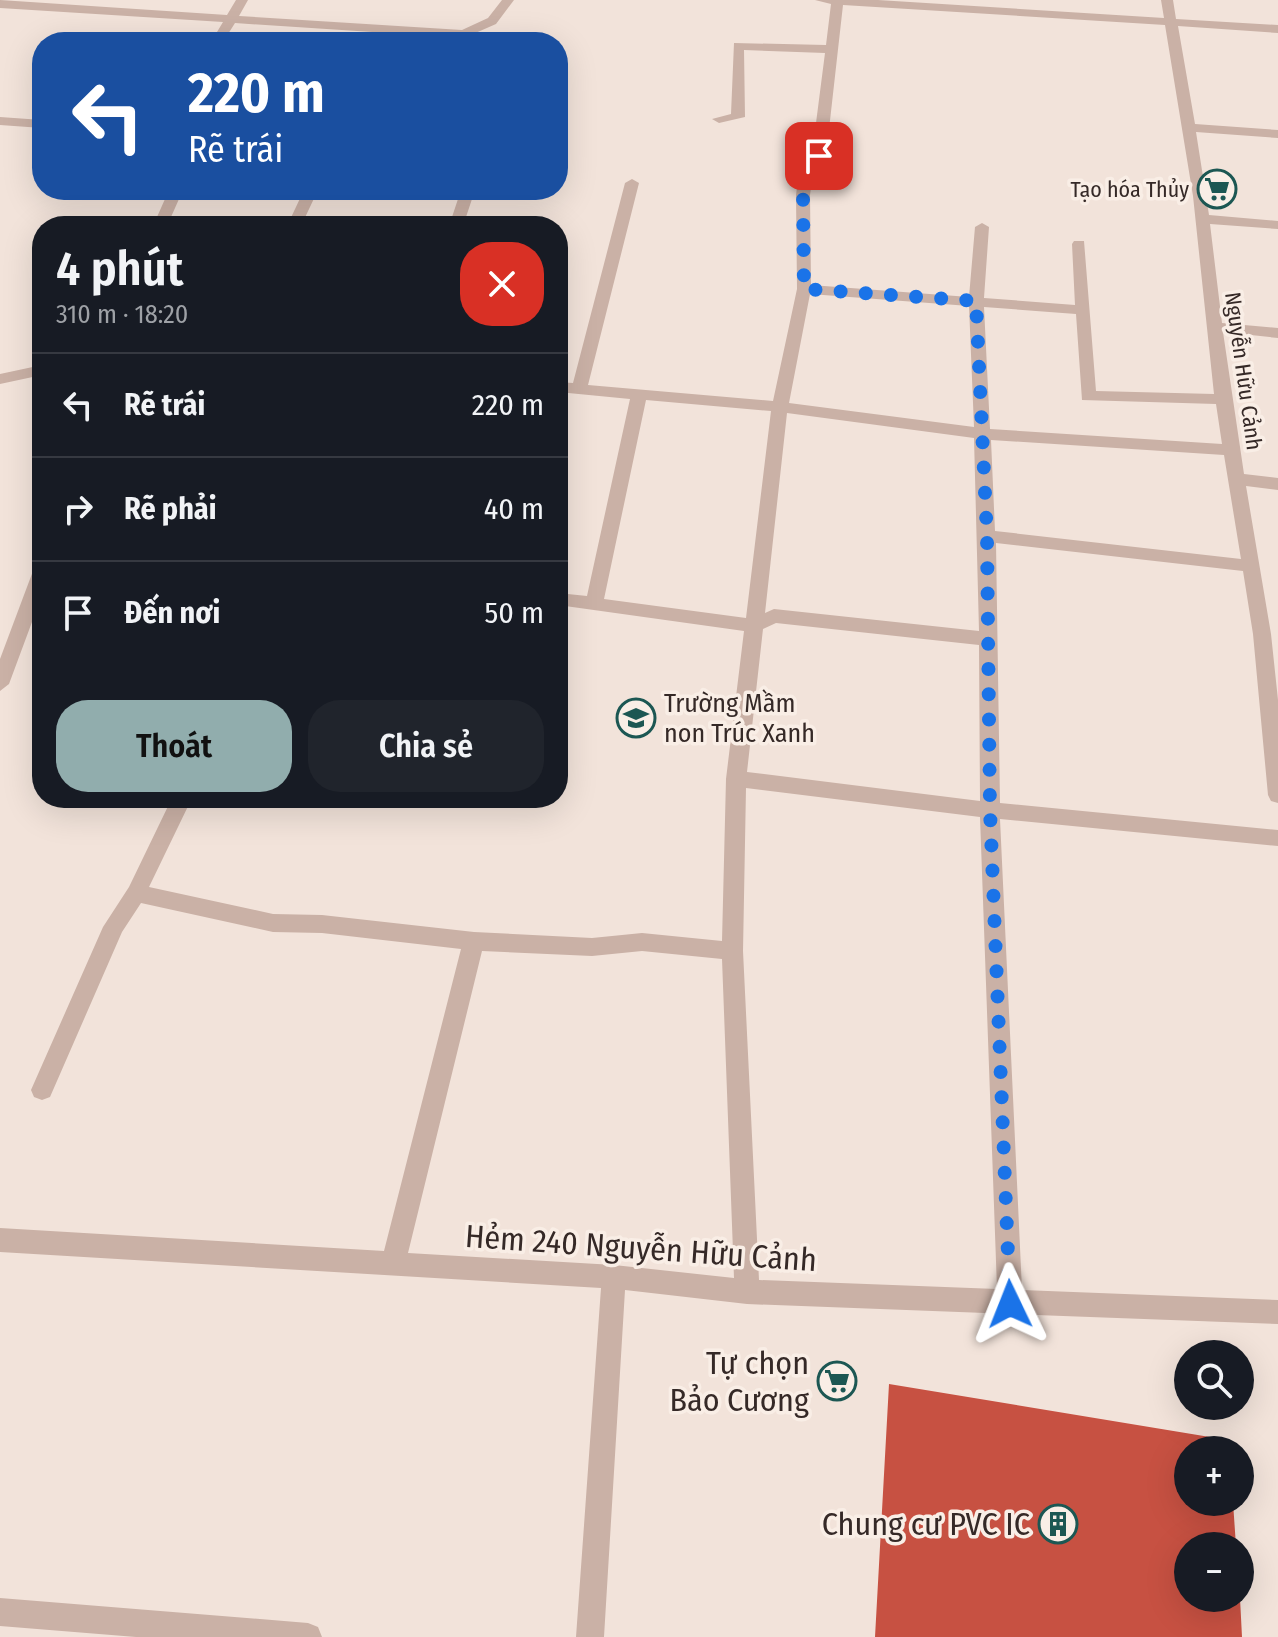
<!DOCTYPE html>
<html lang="vi">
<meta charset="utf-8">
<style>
:root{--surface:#171b24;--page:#20242c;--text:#f1f3f6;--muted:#9ea1a6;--line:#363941;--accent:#91adad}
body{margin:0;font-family:"Fira Sans Condensed",sans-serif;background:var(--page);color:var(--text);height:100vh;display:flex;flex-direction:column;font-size:30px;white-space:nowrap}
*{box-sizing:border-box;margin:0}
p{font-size:26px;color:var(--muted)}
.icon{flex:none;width:44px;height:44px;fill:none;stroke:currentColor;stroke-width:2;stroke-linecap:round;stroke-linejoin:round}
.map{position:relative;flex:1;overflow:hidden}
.details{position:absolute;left:32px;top:216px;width:536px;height:592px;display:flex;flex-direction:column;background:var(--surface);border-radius:32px;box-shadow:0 8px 32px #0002}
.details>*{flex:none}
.guide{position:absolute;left:32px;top:32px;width:536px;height:168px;border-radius:32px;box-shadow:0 8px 32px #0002;background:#1a4fa0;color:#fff;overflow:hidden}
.controls{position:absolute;left:1174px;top:1340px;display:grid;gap:16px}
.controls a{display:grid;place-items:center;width:80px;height:80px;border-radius:50%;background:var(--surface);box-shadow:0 8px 32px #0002;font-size:40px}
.pin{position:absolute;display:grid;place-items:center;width:68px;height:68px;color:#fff;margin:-34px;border-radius:16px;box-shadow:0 4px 12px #0006}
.me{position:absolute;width:88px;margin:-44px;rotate:358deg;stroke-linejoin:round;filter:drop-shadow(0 0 6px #0008)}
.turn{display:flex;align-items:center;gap:28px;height:168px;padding:0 24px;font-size:36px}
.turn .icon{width:104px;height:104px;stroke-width:2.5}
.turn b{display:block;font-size:56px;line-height:68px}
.round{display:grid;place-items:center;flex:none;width:84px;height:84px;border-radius:32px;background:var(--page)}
.head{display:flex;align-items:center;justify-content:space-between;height:136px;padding:0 24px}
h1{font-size:48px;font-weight:600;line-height:60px}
.cta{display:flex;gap:16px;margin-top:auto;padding:16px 24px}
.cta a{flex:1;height:92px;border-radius:32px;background:var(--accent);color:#111;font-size:32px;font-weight:600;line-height:92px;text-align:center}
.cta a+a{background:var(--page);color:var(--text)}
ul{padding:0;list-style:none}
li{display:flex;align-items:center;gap:24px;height:104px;padding:0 24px;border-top:2px solid var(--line)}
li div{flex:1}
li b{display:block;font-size:30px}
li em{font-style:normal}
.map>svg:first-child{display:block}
.building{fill:#c75142}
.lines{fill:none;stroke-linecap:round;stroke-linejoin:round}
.minor{fill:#cab1a6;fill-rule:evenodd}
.route{stroke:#1a73e8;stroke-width:14;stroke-dasharray:0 25.2}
.labels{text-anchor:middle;stroke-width:7;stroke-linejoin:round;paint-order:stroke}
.far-poi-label{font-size:22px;fill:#352927;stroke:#f9eee6;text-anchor:end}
.far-street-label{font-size:22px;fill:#352927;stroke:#f9eee6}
.poi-label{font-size:26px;fill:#352927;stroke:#f9eee6;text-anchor:start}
.near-street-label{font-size:32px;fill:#352927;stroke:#f9eee6}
.near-poi-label{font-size:32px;fill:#352927;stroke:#f9eee6;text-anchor:end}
</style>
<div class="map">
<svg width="1278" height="1637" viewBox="0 0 1278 1637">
<rect width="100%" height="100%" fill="#f2e3da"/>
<path class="building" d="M889 1384 1228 1440 1229 1450H1188V1502H1233L1236 1546H1188V1598H1240L1242 1637H875Z"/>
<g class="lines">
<path class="minor" d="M0 0 227 15 236 0H248L239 16 462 30 488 18 502 0H514L496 24 464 38 235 23 223 42H211L223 22 0 8Z
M815 0H878L1164 18 1161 0H1173L1176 19 1278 25V33L1178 26 1195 124 1278 130V138L1196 132 1209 215 1278 221V229L1210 224 1222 323 1278 328V338L1223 332 1244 474 1278 478V490L1246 486 1271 634 1278 700V803L1271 801 1268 795 1253 634 1243 571 996 543 1000 803 1278 830V846L1000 819 1022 1290 1278 1300V1324L747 1304 625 1290 604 1637H576L601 1288 0 1252V1228L384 1251 461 949 322 933 273 932 141 903 122 932 50 1097 42 1100 34 1097 31 1090 103 927 129 887 172 798H192L149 887 273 914 322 915 474 932 592 938 642 933 722 941 726 779 744 631 558 605V593L587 596 630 399 558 392V382L573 383 625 183 632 179 639 183 588 385 773 401 797 289 796 195 800 164 812 154 825 53 744 50 745 117 719 123 712 119 731 114 734 43 826 45 831 4ZM843 5 1165 25 1193 196 1214 394 1096 391 1084 241H1074L1072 244 1075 305 984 298 989 227 982 223 975 227 969 297 811 285 810 195 814 166 826 156ZM810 294 969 306 974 427 789 403ZM984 307 1076 314 1082 400 1216 404 1222 444 990 429ZM646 400 771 411 746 618 604 599ZM787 413 974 438 979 631 774 609 765 613ZM991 440 1224 455 1241 559 995 531ZM776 623 979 645 980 801 747 772 763 629ZM746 788 980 817 997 1289 759 1280 743 951ZM482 951 592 956 642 951 722 959 734 1278 614 1265 408 1253Z
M0 117 42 120V128L0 125Z
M169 190H183L167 226H153Z
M304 190H318L301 226H287Z
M461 190H475L463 226H449Z
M42 365V375L0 384V374Z
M42 565V595L9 684 0 691V659L33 571Z
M0 1598 308 1623 318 1627 322 1637H136L0 1626Z"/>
</g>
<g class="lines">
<path class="route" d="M819 156 807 164 803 195 804 289 976 301 987 536 990 810 1010 1304"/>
</g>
<defs>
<symbol id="supermarket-ring" viewBox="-11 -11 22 22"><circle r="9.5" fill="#f9eee6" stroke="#1c5753" stroke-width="1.5"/><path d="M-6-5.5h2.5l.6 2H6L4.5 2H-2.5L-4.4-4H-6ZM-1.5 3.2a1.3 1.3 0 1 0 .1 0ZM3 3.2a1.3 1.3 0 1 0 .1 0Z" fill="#1c5753"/></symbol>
<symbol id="school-ring" viewBox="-11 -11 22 22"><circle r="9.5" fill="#f9eee6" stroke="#1c5753" stroke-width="1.5"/><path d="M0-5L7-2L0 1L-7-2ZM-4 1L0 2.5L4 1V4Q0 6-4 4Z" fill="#1c5753"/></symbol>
<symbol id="building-ring" viewBox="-11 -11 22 22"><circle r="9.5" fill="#f9eee6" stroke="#1c5753" stroke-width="1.5"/><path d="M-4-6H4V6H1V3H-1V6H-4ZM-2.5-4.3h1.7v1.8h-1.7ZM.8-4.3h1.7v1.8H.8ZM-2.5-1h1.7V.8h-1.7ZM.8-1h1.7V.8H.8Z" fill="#1c5753"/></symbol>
</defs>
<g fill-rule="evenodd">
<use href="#supermarket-ring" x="1195" y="167" width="44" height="44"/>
<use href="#school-ring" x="614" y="696" width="44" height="44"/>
<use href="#supermarket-ring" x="815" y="1359" width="44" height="44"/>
<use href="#building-ring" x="1036" y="1502" width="44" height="44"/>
</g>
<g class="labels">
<g class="far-poi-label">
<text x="1189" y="197">Tạo hóa Thủy</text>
</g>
<g class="far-street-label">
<text transform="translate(1244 371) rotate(82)" y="8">Nguyễn Hữu Cảnh</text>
</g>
<g class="poi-label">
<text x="664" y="712">Trường Mầm<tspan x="664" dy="30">non Trúc Xanh</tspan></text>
</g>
<g class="near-street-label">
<text transform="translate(641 1248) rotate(4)" y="11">Hẻm 240 Nguyễn Hữu Cảnh</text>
</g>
<g class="near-poi-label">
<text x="809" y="1374">Tự chọn<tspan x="809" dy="37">Bảo Cương</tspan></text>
<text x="1030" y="1535">Chung cư PVC IC</text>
</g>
</g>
</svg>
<div class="controls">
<a><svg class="icon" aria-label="search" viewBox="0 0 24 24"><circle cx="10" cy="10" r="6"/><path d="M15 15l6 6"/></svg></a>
<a>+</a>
<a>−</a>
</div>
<div class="pin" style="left:819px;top:156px;background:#d93025"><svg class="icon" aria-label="arrive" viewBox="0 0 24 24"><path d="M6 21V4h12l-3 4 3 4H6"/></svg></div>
<svg class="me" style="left:1010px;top:1304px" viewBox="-20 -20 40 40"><path d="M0-17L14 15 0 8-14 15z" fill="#1a73e8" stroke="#fff" stroke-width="4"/></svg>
<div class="guide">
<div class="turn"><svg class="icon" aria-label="left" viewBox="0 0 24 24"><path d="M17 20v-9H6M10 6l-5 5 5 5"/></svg><div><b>220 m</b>Rẽ trái</div></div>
</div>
<section class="details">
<div class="head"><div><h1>4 phút</h1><p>310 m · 18:20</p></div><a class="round" style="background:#d93025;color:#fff"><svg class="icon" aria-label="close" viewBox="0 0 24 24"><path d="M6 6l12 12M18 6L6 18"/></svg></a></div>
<ul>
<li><svg class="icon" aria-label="left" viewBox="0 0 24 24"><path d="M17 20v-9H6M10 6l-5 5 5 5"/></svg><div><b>Rẽ trái</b></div><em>220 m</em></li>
<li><svg class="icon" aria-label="right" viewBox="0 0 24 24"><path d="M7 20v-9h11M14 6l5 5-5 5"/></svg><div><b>Rẽ phải</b></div><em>40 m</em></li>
<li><svg class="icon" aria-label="arrive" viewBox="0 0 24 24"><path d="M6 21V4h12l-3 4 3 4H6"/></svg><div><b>Đến nơi</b></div><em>50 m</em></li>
</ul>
<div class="cta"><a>Thoát</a><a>Chia sẻ</a></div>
</section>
</div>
